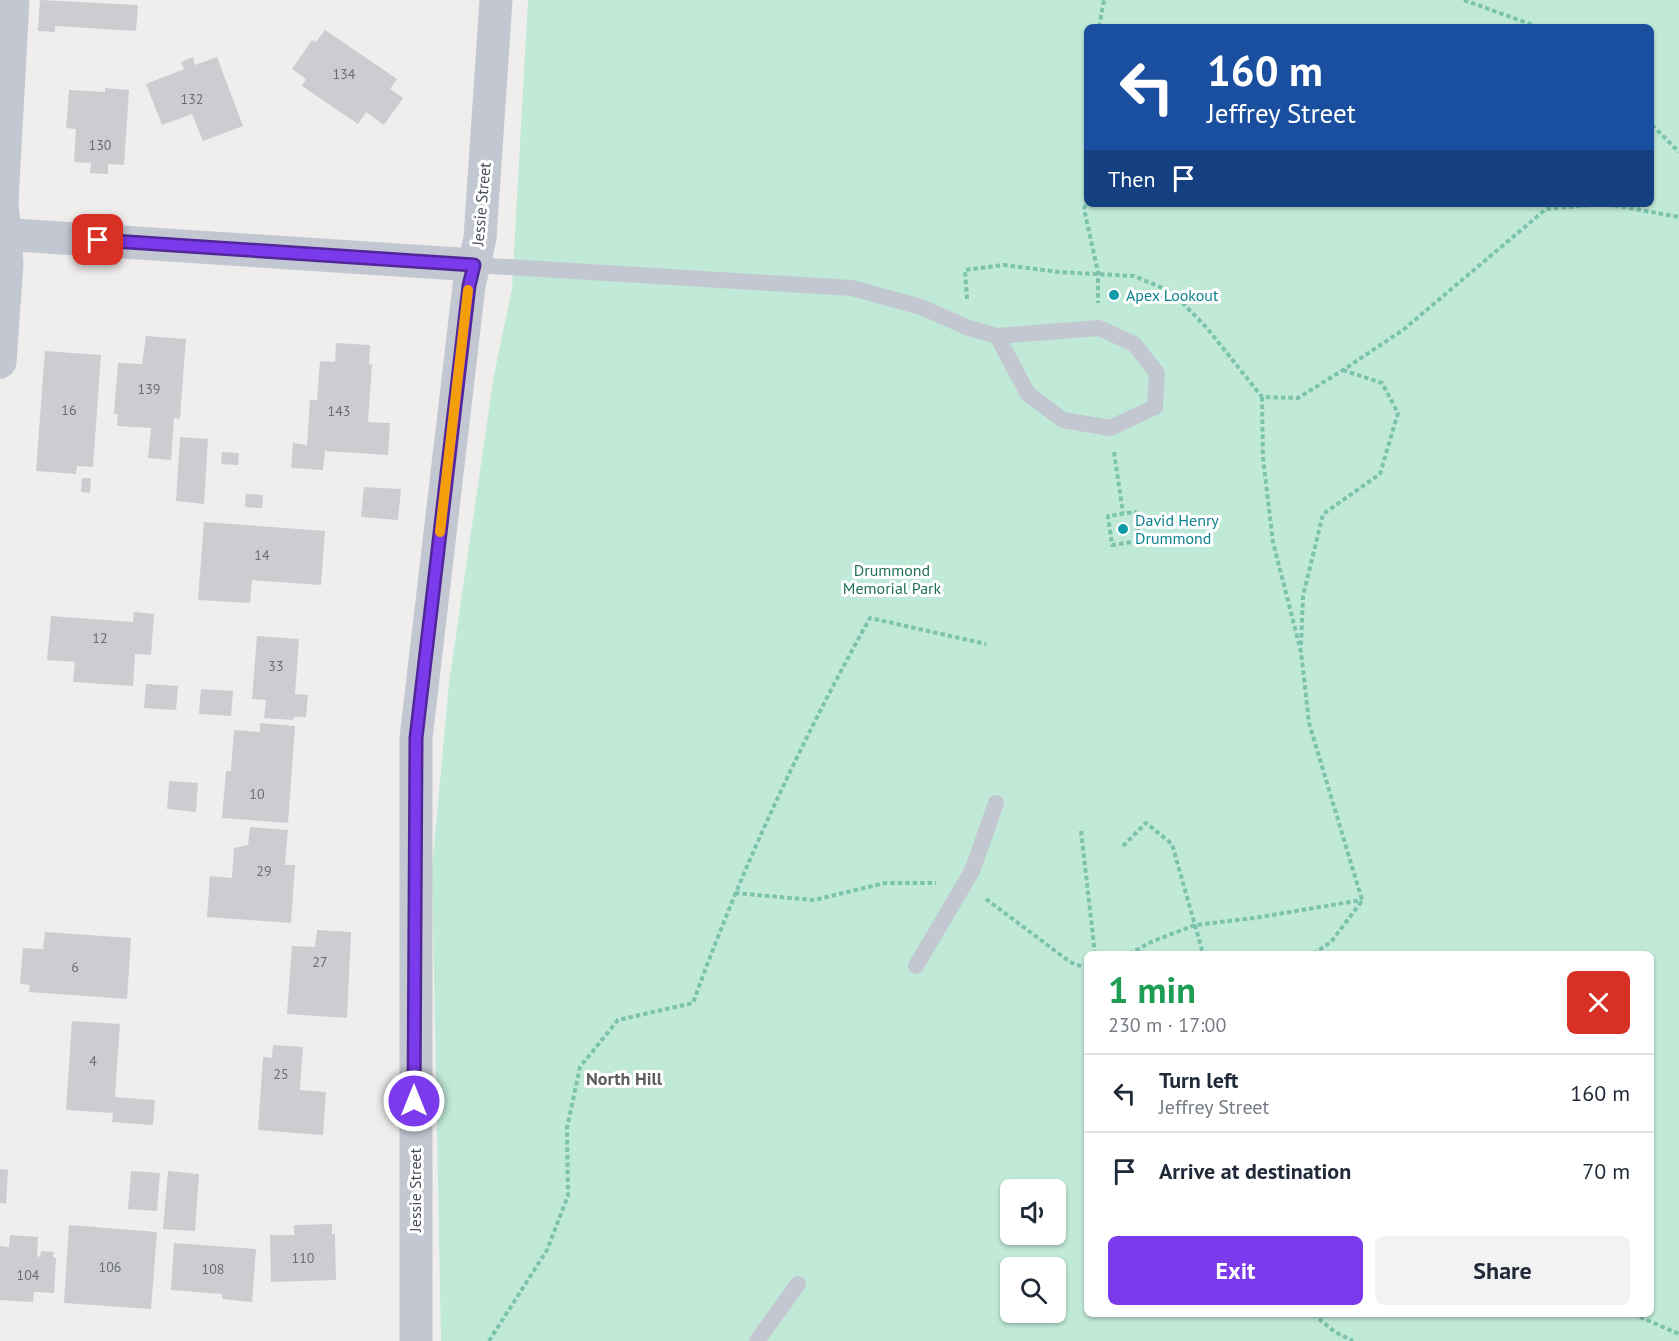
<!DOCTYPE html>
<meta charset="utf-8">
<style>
:root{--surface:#fff;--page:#f2f2f3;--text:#1f2937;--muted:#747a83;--line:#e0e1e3;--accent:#7c3aed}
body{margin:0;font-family:"PT Sans",sans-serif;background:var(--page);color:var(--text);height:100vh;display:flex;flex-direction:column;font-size:22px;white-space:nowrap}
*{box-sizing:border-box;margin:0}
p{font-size:20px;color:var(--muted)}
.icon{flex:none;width:33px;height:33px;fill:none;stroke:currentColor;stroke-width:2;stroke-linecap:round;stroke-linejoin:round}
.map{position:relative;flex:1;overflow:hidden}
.details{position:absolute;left:1084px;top:951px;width:570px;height:366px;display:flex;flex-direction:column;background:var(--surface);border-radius:9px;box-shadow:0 2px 4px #0004}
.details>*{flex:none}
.top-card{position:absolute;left:1084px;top:24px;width:570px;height:183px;border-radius:9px;box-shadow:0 2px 4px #0004;background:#1a4fa0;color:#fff;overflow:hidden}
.buttons{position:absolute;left:1000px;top:1179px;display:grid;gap:12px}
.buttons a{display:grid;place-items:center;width:66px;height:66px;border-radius:9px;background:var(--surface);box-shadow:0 2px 4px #0004;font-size:30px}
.pin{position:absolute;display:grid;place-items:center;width:51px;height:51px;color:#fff;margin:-26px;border-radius:12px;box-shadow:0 3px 9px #0006}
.me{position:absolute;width:66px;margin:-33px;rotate:0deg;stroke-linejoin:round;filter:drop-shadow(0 0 4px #0008)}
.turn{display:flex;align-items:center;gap:21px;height:126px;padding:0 24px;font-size:27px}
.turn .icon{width:78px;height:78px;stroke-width:2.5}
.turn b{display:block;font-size:42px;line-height:51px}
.then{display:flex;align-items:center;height:57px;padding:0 24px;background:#0003;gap:12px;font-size:22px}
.round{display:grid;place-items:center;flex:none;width:63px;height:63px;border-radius:9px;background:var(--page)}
.head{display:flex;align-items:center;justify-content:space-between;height:102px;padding:0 24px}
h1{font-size:36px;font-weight:700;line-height:45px;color:#1e9e55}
.cta{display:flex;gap:12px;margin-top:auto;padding:12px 24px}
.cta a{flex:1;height:69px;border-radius:9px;background:var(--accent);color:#fff;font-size:24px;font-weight:700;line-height:69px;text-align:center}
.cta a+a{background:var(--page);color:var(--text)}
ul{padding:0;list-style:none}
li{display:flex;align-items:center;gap:18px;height:78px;padding:0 24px;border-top:2px solid var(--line)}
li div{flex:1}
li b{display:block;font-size:22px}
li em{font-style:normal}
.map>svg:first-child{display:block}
.green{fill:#c0e9d7;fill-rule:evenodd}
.building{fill:#ccccd1}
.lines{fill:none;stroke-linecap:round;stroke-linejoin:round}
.path{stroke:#7cc3ac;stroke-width:4;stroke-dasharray:4.5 3;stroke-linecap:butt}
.service{stroke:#c2c7d1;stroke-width:16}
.minor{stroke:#c2c7d1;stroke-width:33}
.route-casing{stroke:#51269a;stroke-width:15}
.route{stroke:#7c3aed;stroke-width:10}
.slow{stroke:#f59e0b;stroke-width:10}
.culture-dot{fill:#0f9aa8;stroke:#fff;stroke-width:2}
.labels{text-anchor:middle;stroke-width:6;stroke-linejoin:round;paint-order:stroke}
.number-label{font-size:14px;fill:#696e76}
.street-label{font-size:16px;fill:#484e58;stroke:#fff}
.culture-label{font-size:16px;fill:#0d838f;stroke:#fff;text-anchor:start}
.park-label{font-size:16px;fill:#217157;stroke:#fff}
.neighbourhood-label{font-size:18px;font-weight:bold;fill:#5b5d61;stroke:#fff}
</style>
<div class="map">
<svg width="1679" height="1341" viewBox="0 0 1679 1341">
<rect width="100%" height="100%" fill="#f0eeed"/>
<path class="green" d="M528 0H1679V1341H441L432 868 449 683 494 375 512 289ZM1088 27H1652V204H1088ZM1088 954H1652V1314H1088ZM1011 1190H1056V1234H1011ZM1011 1268H1056V1312H1011Z"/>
<path class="building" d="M40 0 138 5 136 31 55 26V32L38 31Z
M325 30 397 79 390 89 403 98 384 125 366 112 358 124 302 86 306 79 292 69 312 40 316 42Z
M193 57 195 65 217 57 243 126 203 141 192 114 162 125 146 84 184 69 181 62Z
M105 88 129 90 124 165 108 164V174L90 173 91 163 74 162 76 129 66 128 69 90 105 92Z
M146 336 186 339 180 419 174 418 171 460 148 458 151 428 117 426 118 414H114L118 363 142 364Z
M336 343 370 345 369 365 372 364 368 422 390 423 388 455 325 451 323 470 291 468 293 443 307 445 310 400H317L320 361 335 362Z
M45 351 101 355 93 467 77 466 76 474 36 471Z
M180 437 208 439 204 504 176 501Z
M222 452 239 453 238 465 221 464Z
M82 478H91L90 493 81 492Z
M364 487 401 489 398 520 361 517Z
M246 494 263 495 262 508 245 507Z
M204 522 325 531 321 585 252 580 250 603 198 600Z
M134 612 154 614 151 655 135 654 133 686 73 682 75 662 47 660 51 616 133 622Z
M257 636 299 639 295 694 308 695 306 717H294L293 720 264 718 266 700 252 699Z
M146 684 178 686 176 710 144 708Z
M201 689 233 691 231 716 199 714Z
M260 723 295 726 288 823 222 818 226 771H231L234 730 260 732Z
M169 781 198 783 196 812 167 809Z
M250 827 288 830 285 865H295L291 923 207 917 210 876 232 878 234 848 248 845Z
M317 930 351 932 347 1018 287 1014 292 946 315 947Z
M45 932 131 938 127 999 29 992 30 985 20 984 23 948 43 949Z
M72 1021 120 1024 115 1097 155 1100 153 1125 112 1122 113 1113 66 1110Z
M273 1045 303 1047 300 1090 326 1092 323 1135 258 1130 263 1057 272 1058Z
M0 1169 8 1170 6 1204 0 1203Z
M131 1171 160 1173 157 1211 128 1209Z
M168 1171 199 1174 195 1231 163 1229Z
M332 1224V1234H335L336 1280 271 1282 270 1235H294V1225Z
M69 1225 157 1232 151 1309 64 1303Z
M10 1235 38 1237 37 1256 40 1257 41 1251 54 1252 53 1257 56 1258 54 1293 34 1292 33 1302 0 1300V1246L9 1247Z
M174 1243 256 1249 252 1302 222 1299V1294L171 1290Z"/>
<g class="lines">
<path class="path" d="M1464 0 1538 27
M1099 27 1104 0
M1652 125 1679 152
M1088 198 1084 209 1098 272V303
M1607 204 1679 217
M967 299 965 270 1004 265 1059 272 1134 276 1172 292 1207 328 1262 397 1298 398 1343 370 1403 330 1546 209 1600 204
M1262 397 1263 458 1273 542 1301 652 1309 723 1362 900
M1114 452 1123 513
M1135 512 1139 541 1112 545 1108 516Z
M1301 645 1303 596 1323 514 1380 474 1398 413 1382 383 1343 370
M1081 831 1095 954
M1123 846 1146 823 1172 844 1202 950 1208 954
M735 893 814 900 885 883H936
M986 899 1070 962 1088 969
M1129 954 1153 941 1195 925 1254 918 1362 900
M1313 954 1331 942 1362 901
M1313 1314 1335 1332 1353 1341
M1633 1314 1679 1334
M489 1341 547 1250 568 1196 567 1128 580 1067 618 1020 693 1003C741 870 801 741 870 618L986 644"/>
<path class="service" d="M474 265 852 288 921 307 969 328 997 336 1099 328 1134 344 1157 373 1155 407 1110 428 1063 420 1028 394 997 336
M916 966 972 871 996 803
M757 1341 798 1284"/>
<path class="minor" d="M0 234 474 265
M0 362 7 263 2 202 13 0
M416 1341V738L469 286 480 238 496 0"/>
</g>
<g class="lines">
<defs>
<path id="route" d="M98 240 474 265 469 286 416 738 414 1101"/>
</defs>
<use href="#route" class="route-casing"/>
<use href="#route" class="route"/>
<path class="slow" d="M440 532 468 290"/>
</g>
<g class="culture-dot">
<circle cx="1114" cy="295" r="6"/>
<circle cx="1123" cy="529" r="6"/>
</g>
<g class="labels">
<g class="number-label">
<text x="344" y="79">134</text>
<text x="192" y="104">132</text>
<text x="100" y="150">130</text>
<text x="149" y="394">139</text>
<text x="69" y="415">16</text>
<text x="339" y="416">143</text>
<text x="262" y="560">14</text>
<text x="100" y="643">12</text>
<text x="276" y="671">33</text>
<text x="257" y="799">10</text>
<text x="264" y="876">29</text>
<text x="320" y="967">27</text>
<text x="75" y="972">6</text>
<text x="93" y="1066">4</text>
<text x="281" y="1079">25</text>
<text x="303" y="1263">110</text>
<text x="110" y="1272">106</text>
<text x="213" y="1274">108</text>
<text x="28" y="1280">104</text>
</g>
<g class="street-label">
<text transform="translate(481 204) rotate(-85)" y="6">Jessie Street</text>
<text transform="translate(415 1190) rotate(-90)" y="6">Jessie Street</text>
</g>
<g class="culture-label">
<text x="1126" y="301">Apex Lookout</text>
<text x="1135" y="526">David Henry<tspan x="1135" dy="18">Drummond</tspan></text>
</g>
<g class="park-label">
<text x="892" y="576">Drummond<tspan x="892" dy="18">Memorial Park</tspan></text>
</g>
<g class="neighbourhood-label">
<text x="624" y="1085">North Hill</text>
</g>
</g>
</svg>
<div class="buttons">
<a><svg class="icon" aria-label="sound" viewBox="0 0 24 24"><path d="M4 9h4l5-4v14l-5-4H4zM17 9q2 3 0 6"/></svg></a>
<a><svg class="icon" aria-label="search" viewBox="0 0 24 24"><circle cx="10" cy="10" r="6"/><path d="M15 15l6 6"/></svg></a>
</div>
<div class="pin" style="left:98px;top:240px;background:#d93025"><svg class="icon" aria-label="arrive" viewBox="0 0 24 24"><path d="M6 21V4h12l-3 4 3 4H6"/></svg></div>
<svg class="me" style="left:414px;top:1101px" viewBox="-20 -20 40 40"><circle r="17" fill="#7c3aed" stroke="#fff" stroke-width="3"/><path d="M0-11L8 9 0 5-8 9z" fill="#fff"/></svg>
<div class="top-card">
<div class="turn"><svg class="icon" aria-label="left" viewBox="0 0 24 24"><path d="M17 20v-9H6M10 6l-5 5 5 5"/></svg><div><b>160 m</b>Jeffrey Street</div></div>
<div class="then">Then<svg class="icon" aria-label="arrive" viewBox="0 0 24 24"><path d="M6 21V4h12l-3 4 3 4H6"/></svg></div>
</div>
<section class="details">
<div class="head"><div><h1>1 min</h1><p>230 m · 17:00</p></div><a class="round" style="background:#d93025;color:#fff"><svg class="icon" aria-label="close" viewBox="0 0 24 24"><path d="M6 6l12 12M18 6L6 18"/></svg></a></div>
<ul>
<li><svg class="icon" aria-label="left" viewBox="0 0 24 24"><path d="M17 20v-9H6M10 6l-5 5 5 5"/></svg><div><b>Turn left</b><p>Jeffrey Street</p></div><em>160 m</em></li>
<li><svg class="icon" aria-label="arrive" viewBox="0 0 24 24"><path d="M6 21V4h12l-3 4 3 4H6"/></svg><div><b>Arrive at destination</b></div><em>70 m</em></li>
</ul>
<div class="cta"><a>Exit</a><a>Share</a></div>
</section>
</div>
